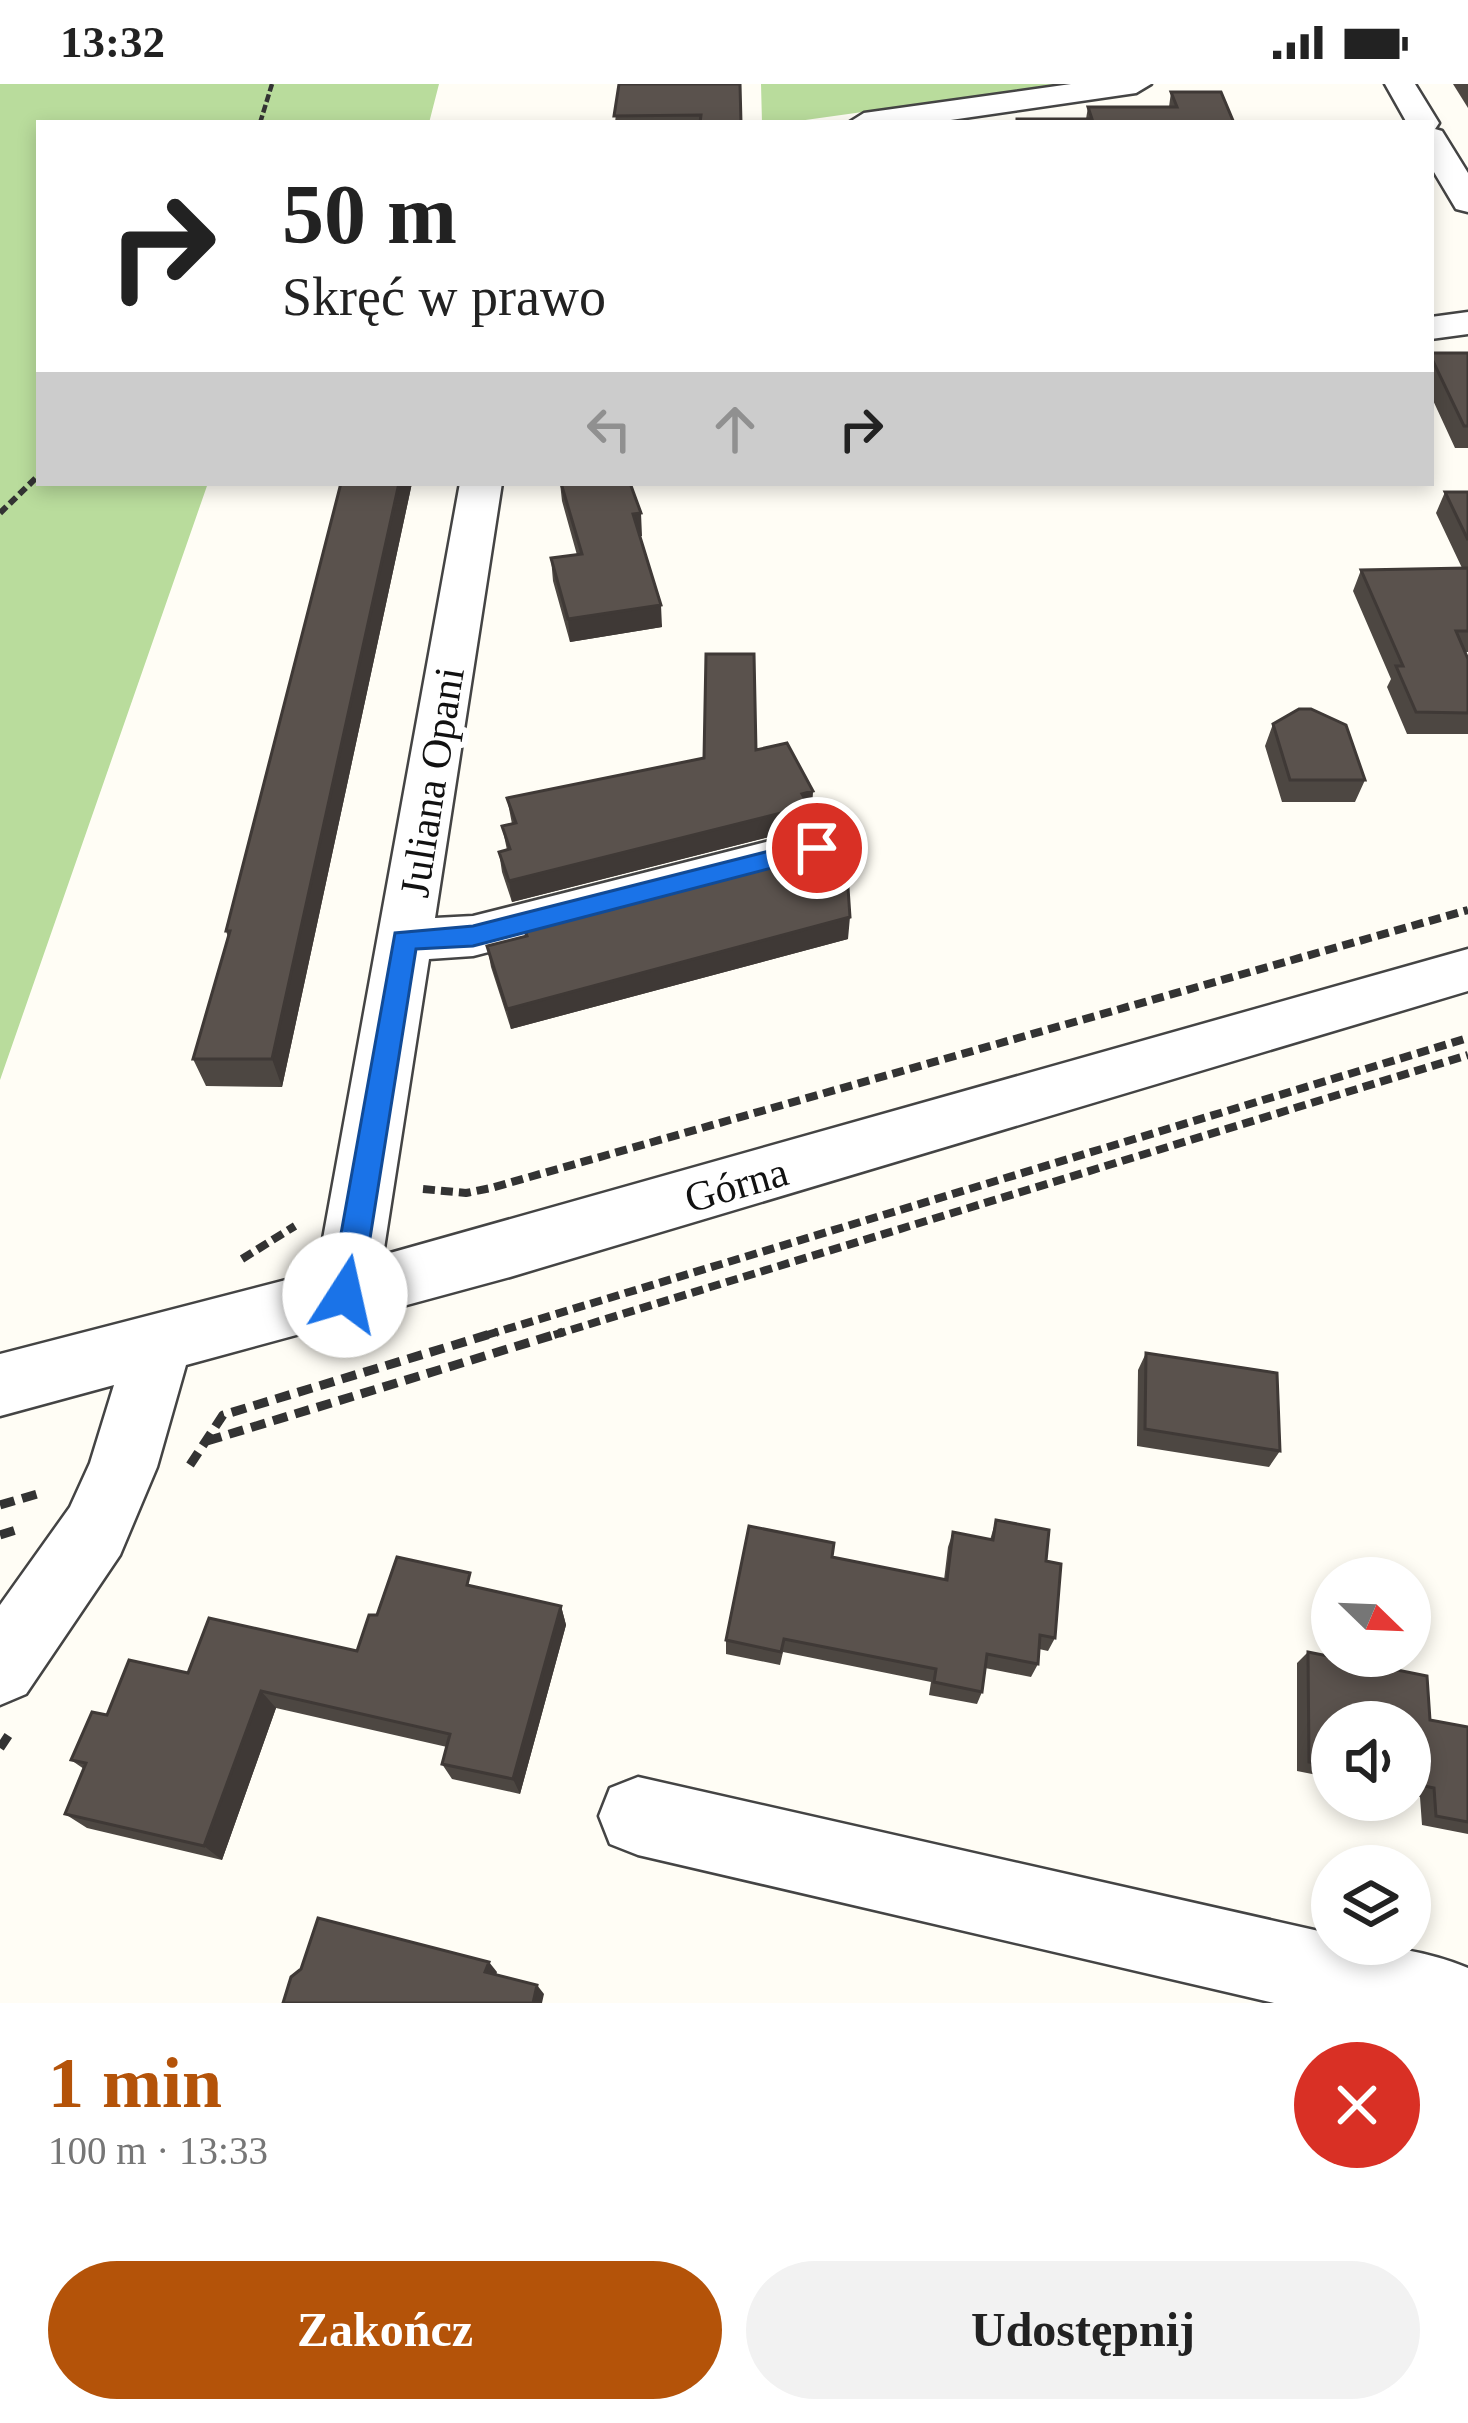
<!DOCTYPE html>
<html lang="pl">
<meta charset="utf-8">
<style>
:root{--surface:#fff;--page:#f2f2f2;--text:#222;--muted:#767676;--accent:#b45309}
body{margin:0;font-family:Georgia,serif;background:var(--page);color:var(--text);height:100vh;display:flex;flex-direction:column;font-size:45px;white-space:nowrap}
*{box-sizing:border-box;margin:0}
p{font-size:39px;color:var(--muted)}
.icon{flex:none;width:66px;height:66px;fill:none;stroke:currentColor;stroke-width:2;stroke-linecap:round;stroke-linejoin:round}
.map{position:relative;height:1919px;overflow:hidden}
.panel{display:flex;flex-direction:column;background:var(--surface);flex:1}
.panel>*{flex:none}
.banner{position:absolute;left:36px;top:36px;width:1398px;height:366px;border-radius:0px;box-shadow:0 6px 18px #0003;background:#fff;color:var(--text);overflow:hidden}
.needle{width:78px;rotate:113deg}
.controls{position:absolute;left:1311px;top:1473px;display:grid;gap:24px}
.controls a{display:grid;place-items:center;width:120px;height:120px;border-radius:50%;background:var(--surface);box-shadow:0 6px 18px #0003;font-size:60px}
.pin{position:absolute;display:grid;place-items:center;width:102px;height:102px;color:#fff;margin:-51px;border:6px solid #fff;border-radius:50%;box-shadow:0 3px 12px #0007}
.me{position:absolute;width:132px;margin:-66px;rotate:10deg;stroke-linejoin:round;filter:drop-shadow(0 0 9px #0008)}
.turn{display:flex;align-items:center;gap:42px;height:252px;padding:0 48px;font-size:54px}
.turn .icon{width:156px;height:156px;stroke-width:2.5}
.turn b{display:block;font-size:84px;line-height:102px}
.lanes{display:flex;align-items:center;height:114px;padding:0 48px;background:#0003;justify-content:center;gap:60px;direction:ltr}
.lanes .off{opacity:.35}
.round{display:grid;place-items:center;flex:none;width:126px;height:126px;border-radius:63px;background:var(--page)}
.headline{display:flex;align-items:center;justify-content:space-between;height:204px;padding:0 48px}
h1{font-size:72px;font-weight:800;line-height:90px;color:var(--accent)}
.cta{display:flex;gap:24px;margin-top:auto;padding:24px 48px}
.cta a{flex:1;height:138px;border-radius:72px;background:var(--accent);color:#fff;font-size:48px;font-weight:800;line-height:138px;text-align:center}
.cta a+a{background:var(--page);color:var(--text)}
.status{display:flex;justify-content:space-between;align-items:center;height:84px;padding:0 60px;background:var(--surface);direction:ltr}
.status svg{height:33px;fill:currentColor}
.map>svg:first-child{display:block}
.forest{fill:#b9dc9c}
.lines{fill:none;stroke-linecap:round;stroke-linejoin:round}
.minor-casing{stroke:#444;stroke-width:5}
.path-far3{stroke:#333;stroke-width:4.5;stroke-dasharray:8 3;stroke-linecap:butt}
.path-far2{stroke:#333;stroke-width:6;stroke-dasharray:9 4.5;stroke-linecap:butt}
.path-far1{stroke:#333;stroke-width:8;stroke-dasharray:12 6;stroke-linecap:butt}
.path{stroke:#333;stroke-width:9;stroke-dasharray:15 8;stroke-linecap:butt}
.minor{fill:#fff;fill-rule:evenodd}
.wall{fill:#4d4742}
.shaded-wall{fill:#3f3936}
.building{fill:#5a524d;stroke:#3f3936;stroke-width:3}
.route{fill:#1a73e8;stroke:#114b97;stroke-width:3}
.labels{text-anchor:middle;stroke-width:12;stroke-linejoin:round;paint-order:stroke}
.street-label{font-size:42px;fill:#111;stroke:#fff}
</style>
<div class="status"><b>13:32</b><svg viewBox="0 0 49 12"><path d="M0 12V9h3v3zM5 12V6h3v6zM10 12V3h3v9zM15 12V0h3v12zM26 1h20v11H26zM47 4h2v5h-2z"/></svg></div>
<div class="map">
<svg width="1468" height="1919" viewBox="0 0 1468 1919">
<rect width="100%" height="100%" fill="#fffdf5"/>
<path class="forest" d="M0 0H439L429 39H39V399H208L0 996Z
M761 0H1062L784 39H762Z"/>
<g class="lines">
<defs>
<path id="minor" d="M1071 0H1151L1136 9 930 39H848L864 29Z
M1385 0H1415L1439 39 1435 45 1442 47 1468 89V128L1456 125 1431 83V39H1407Z
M1468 228V250L1431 255V233Z
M460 399H502L435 834 473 832 817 745 835 751 843 764 835 777 817 783 473 872 429 875 383 1171 1468 865V907L510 1193 186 1281 157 1383 120 1471 26 1610 0 1621V1521L70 1423 90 1379 114 1301 0 1332V1270L317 1188Z
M638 1693 1332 1850V1860C1378 1860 1425 1866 1468 1884V1919H1274L638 1771 610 1760 599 1732 610 1704Z"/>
</defs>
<use href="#minor" class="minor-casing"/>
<path class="path-far3" d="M260 39 272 0"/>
<path class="path-far2" d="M0 429 39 391"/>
<path class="path-far1" d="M423 1105 466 1109 491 1104 1468 826
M242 1175 295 1142
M487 1251 1468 954
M554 1251 1468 971"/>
<path class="path" d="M207 1357 563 1248
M190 1381 223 1331 497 1248
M0 1421 44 1408
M0 1451 16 1446
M0 1664 12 1646"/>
<use href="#minor" class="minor"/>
</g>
<path class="wall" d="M619 0 741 39H615Z
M1453 0H1468V24Z
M1171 8 1234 39H1016L1017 35H1086L1088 23H1169Z
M1431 269H1468V364H1455L1431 312Z
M341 399H412L282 1003 206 1002 193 975 228 853 226 847Z
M560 399 642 452H639L662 543 570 558 553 497 551 474 577 471 562 417Z
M1445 408H1468V568H1465L1468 575V650H1407L1387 603 1391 595 1353 507 1361 486 1462 484 1436 429Z
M1273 640 1365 696 1355 718H1282L1265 662Z
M756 666 813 707 811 728 808 729V743L512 818 502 788 499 768 507 766 502 742 512 740 507 714Z
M523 841 848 855 511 945 491 883 487 862 525 852Z
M1146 1269 1280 1367 1269 1383 1137 1362 1138 1286Z
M996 1436 1046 1477 1055 1554 1048 1567 1039 1565 1038 1580 1031 1593 985 1584 982 1608 977 1620 929 1611 931 1598 783 1568 780 1581 726 1570V1556L832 1473 944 1496 948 1463 953 1448 990 1456Z
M476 1503 561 1522 566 1541 520 1710 452 1695 442 1680 447 1663 276 1624 222 1776 87 1744 65 1730 84 1685 71 1676 107 1631 188 1589 357 1567Z
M1308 1568 1430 1636 1468 1643V1750L1422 1741 1420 1713 1410 1711V1638H1332V1694L1297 1687V1579Z"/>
<path class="shaded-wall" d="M399 399H412L282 1003 272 975Z
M641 429 642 452 634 453 633 430Z
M661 521 662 543 570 558 568 535Z
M813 707 811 728 808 729V743L512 818 509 797Z
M850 833 848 855 511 945 507 925Z
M561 1522 566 1541 520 1710 513 1695Z
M261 1607 276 1624 222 1776 204 1762Z
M489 1878 497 1888 494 1898 485 1888Z
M537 1901 544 1910 542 1919H533Z"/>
<path class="building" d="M619 0H740L741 39H700L701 31 614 32Z
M1171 8H1221L1234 39H1017V35H1092L1088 23H1177Z
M1431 269H1468V342H1464L1431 273Z
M341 399H399L272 975H193L230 847H226Z
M561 399H630L641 429 633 430 661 521 568 535 551 474 582 470Z
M1445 408H1468V456Z
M1468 484V547H1456L1468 575V629L1416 628 1396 582H1403L1361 486Z
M706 570H754L756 666 787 659 813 707 802 710 809 722 509 797 499 768 510 765 502 742 516 739 507 714 704 674Z
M1299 625H1311L1346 641 1365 696H1290L1273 640Z
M832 762 847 789 850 833 507 925 487 862 527 852 523 841Z
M1146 1269 1277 1289 1280 1367 1145 1345Z
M996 1436 1049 1446 1046 1477 1061 1480 1055 1554 1040 1551 1038 1580 987 1570 982 1608 934 1598 936 1585 784 1555 781 1568 726 1556 749 1442 834 1459 832 1473 947 1496 953 1448 993 1456Z
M397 1473 470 1489 467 1501 561 1522 513 1695 442 1680 450 1650 261 1607 204 1762 65 1730 86 1679 71 1676 92 1628 107 1631 129 1576 188 1589 209 1534 357 1567 369 1531H377Z
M1308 1568 1427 1592 1430 1636 1468 1643V1738L1436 1732 1434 1704 1410 1699V1638H1332V1682L1309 1678Z
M318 1834 489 1878 485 1888 537 1901 533 1919H283L291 1893 301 1885Z"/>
<path class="route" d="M817 755 825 757 829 764 825 770 473 862 416 865 361 1211 356 1220 345 1224 334 1220 330 1211 395 849 473 842Z"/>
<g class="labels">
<g class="street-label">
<text transform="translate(431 698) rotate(-81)" y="15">Juliana Opani</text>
<text transform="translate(736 1100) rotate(-16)" y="15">Górna</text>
</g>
</g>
</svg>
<div class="controls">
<a><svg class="needle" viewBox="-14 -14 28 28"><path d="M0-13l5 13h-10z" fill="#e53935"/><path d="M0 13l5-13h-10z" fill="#767676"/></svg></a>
<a><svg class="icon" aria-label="sound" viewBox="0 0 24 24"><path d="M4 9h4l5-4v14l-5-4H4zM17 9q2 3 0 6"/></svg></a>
<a><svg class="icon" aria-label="layers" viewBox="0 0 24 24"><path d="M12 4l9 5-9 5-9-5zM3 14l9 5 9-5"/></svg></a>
</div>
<div class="pin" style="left:817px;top:764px;background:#d93025"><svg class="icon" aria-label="arrive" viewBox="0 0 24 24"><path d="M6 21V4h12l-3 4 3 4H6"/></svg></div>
<svg class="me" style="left:345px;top:1211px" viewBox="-20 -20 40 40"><circle r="19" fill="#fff"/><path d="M0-13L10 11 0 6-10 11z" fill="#1a73e8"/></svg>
<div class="banner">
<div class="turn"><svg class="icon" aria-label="right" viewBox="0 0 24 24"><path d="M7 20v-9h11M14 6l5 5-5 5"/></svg><div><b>50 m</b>Skręć w prawo</div></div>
<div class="lanes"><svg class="icon off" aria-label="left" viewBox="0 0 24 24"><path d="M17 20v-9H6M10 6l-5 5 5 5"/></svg><svg class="icon off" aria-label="ahead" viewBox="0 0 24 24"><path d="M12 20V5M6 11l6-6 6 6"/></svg><svg class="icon" aria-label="right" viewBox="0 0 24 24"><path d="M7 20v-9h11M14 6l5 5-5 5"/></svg></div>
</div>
</div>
<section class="panel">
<div class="headline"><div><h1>1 min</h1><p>100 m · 13:33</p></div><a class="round" style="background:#d93025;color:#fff"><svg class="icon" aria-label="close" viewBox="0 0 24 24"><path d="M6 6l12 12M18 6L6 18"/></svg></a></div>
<div class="cta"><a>Zakończ</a><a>Udostępnij</a></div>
</section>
